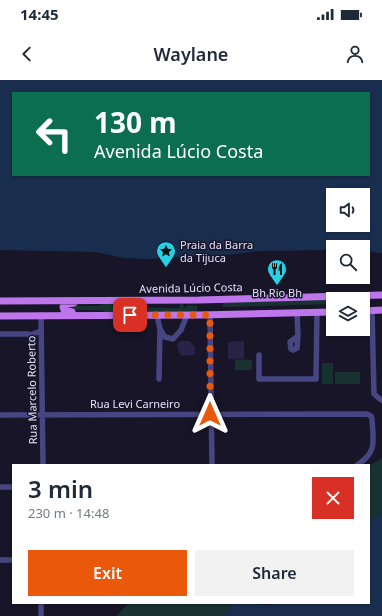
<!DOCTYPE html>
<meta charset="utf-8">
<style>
:root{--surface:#fff;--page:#f2f2f3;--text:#1f2937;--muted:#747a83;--accent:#ea580c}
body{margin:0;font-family:"Noto Sans",sans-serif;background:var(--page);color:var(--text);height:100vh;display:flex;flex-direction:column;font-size:15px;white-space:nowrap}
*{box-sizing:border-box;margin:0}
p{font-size:13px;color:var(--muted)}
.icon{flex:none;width:22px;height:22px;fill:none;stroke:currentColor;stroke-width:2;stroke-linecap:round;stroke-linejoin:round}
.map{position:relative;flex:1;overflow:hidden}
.drawer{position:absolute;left:12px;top:384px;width:358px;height:140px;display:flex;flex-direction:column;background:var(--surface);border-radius:0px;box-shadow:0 1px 3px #0004}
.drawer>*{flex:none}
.guide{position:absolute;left:12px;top:12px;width:358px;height:84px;border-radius:0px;box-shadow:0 1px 3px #0004;background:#0b6e4f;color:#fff;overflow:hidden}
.tools{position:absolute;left:326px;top:108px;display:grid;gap:8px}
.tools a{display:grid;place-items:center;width:44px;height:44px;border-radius:0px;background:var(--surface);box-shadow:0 1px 3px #0004;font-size:20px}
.pin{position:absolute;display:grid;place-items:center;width:34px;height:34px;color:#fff;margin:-17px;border-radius:8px;box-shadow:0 2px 6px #0006}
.me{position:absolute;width:44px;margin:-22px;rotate:0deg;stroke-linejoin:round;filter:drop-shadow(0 0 3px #0008)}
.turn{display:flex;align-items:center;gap:14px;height:84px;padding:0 16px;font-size:18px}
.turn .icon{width:52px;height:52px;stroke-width:2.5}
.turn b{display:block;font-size:28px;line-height:34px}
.round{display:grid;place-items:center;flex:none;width:42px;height:42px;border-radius:0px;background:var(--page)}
.headline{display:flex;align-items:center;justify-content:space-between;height:68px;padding:0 16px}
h1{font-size:24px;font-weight:600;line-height:30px}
.action{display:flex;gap:8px;margin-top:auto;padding:8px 16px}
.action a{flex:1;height:46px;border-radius:0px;background:var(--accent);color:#fff;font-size:16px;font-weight:600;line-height:46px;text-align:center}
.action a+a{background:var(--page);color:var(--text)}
.status{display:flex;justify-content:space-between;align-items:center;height:28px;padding:0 20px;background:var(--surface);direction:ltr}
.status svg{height:11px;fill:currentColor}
header{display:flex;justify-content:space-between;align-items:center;height:52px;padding:0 16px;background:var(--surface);font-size:18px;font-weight:600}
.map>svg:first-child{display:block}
.green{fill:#183231}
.water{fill:#192e4e;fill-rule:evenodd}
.building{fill:#2a2348}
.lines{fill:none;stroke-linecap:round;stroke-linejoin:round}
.minor{stroke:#474682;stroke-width:5.5}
.major{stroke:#bf76ed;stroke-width:7}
.route{stroke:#ea580c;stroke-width:7;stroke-dasharray:0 12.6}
.labels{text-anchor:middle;stroke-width:3;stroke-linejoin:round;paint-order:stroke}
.poi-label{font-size:11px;fill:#e3e1fb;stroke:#181529;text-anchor:start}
.street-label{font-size:11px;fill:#e3e1fb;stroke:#181529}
</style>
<div class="status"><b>14:45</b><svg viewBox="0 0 49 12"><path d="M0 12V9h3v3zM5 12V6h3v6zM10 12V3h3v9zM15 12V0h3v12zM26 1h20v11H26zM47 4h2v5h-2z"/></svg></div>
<header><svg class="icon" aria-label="back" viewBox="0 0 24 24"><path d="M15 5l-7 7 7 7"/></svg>Waylane<svg class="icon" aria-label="person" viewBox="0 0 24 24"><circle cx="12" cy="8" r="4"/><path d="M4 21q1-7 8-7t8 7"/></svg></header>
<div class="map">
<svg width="382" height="536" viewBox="0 0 382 536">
<rect width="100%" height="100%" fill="#181529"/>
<path class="green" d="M333 219V224L223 227V222Z
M106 223H110L115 228H138L139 224 143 228H179L180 224H183L184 228 188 225 197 226V232H106L98 230H69L67 227 69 226H98Z
M235 279 252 280V290H235Z
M322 283H333V304H322Z
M335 292H360V304H335Z
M382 378V432L369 442V386Z
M128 523H234L227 533 218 536H117Z"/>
<path class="water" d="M0 0H382V173L363 171V167H333V170L258 171 237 174 148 179 124 178 96 172 0 170ZM13 13H369V95H13ZM333 115H363V145H333Z
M382 432V536H218L227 533 234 523 271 525 274 523H369V442Z"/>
<path class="building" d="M181 261H189L195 267V275L182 276 179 272 177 264Z
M244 261V278L228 279V262Z"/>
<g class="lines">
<path class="minor" d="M372 231 374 314 381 320
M297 233 298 256
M41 235 43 385
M157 235 160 249 165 257 173 259 181 250 187 235
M210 235 212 385
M0 254H28L31 257V268
M30 255 41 251
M298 256 297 268 293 270 291 269 290 262Z
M259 275V299H316L317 232
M159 299 160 249
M0 335 367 334 371 336 372 339C373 361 378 372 357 385
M0 407H13
M0 480H13
M41 536V523"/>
<path class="major" d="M0 221 199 220 382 215
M363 231 382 230
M72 232 64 230 63 227 66 224 74 223
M0 236 199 235 333 232"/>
</g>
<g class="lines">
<path class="route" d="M130 235H210V334"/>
</g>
<defs>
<symbol id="sight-pin" viewBox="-11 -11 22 30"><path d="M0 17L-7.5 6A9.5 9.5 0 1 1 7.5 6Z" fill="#25d1e3" stroke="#181529"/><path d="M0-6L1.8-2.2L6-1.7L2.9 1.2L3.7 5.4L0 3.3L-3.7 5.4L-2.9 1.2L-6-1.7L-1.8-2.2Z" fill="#111"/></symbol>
<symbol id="restaurant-pin" viewBox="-11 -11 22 30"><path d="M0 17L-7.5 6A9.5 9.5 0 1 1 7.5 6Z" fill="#25d1e3" stroke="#181529"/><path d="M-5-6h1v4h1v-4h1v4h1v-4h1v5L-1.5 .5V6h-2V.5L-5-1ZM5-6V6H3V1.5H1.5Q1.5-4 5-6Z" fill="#111"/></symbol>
</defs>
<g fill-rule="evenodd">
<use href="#sight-pin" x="155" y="160" width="22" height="30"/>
<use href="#restaurant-pin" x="266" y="178" width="22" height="30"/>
</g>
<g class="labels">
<g class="poi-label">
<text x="180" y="169">Praia da Barra<tspan x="180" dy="13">da Tijuca</tspan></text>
<text x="277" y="217" text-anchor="middle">Bh Rio Bh</text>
</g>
<g class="street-label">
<text transform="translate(191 208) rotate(-1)" y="4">Avenida Lúcio Costa</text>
<text transform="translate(32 310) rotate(-91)" y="4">Rua Marcelo Roberto</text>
<text x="135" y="328">Rua Levi Carneiro</text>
</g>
</g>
</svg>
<div class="tools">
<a><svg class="icon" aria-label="sound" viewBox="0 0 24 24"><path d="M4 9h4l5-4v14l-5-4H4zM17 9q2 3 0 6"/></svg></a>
<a><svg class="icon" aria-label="search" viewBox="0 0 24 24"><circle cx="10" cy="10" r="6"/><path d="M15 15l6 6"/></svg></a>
<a><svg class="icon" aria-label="layers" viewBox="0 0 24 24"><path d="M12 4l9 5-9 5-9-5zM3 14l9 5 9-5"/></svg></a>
</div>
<div class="pin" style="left:130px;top:235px;background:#d93025"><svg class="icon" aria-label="arrive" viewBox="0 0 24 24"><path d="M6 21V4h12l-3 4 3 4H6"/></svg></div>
<svg class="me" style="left:210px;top:334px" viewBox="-20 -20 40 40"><path d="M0-17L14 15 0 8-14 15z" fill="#ea580c" stroke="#fff" stroke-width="4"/></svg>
<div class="guide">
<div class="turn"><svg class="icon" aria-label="left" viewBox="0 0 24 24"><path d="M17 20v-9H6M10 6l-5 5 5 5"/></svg><div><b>130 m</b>Avenida Lúcio Costa</div></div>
</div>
<section class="drawer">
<div class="headline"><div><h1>3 min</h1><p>230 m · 14:48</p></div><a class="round" style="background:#d93025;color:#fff"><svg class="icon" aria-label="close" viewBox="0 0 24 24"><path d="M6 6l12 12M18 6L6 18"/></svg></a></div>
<div class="action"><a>Exit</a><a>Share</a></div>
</section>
</div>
